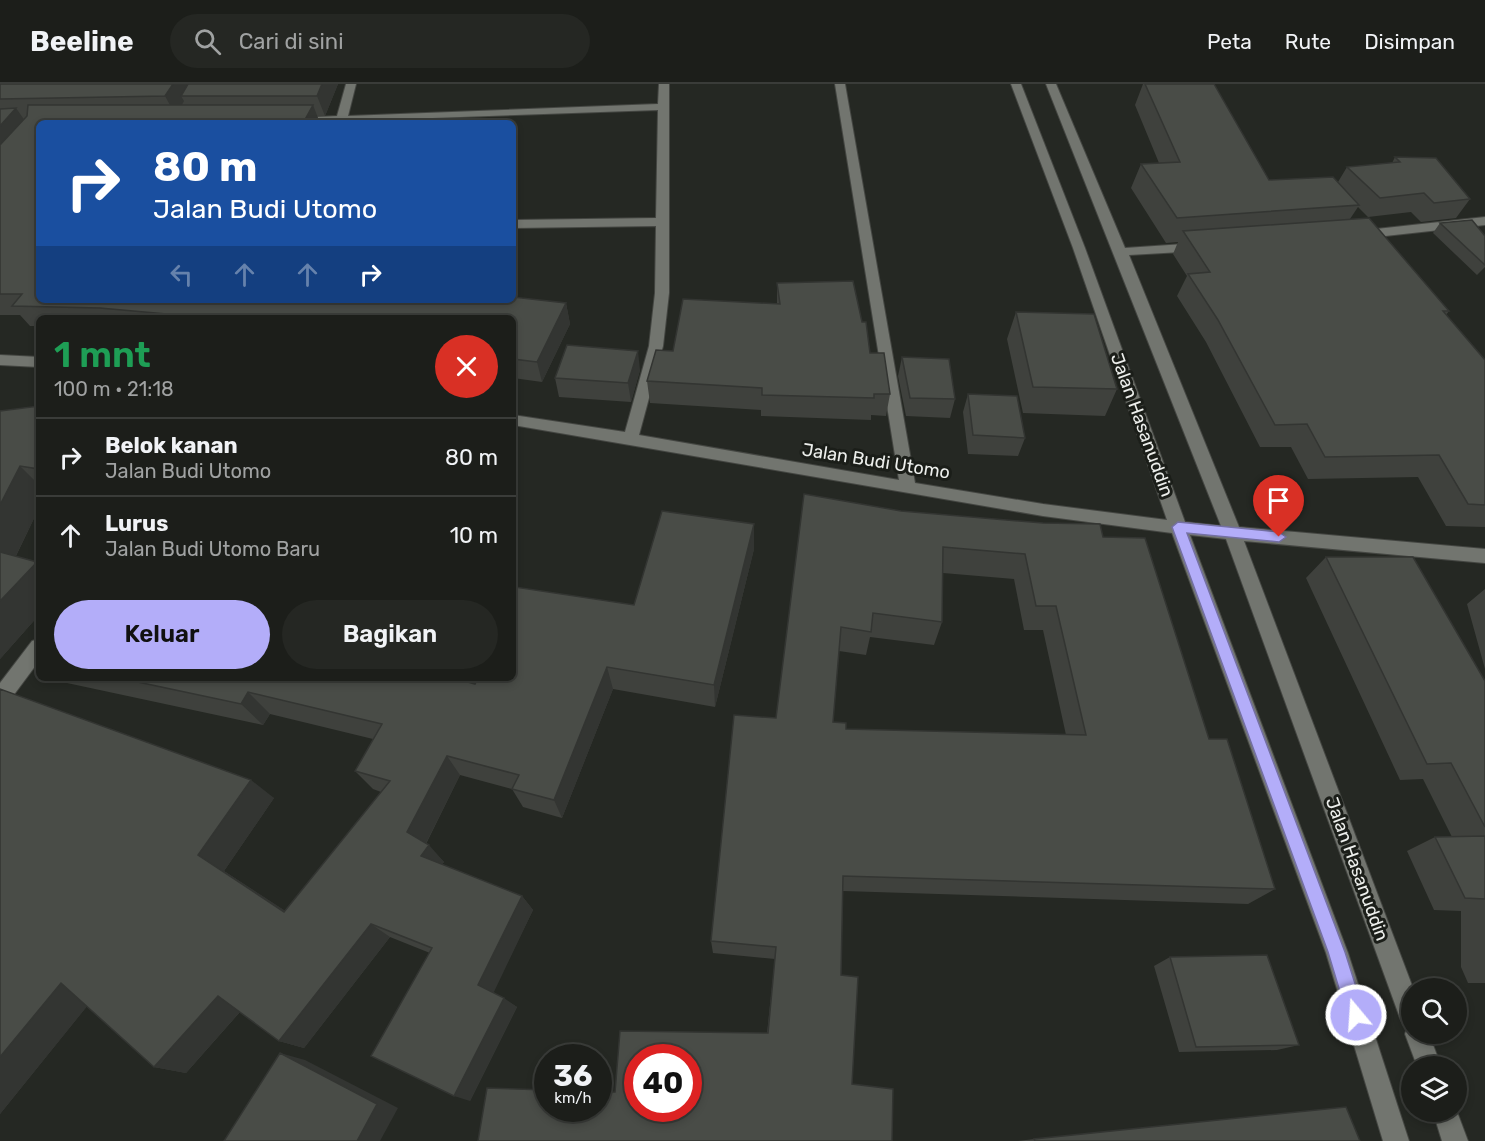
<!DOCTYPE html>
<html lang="id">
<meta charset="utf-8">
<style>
:root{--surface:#1c1e1a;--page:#252723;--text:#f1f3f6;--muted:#a0a2a2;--line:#3a3c39;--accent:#b3adf9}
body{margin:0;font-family:Rubik,sans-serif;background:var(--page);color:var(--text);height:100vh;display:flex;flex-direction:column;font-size:22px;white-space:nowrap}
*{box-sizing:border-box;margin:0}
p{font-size:20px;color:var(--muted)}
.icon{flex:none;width:33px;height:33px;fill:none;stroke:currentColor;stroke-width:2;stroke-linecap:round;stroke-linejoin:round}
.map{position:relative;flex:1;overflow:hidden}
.drawer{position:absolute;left:36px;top:231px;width:480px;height:366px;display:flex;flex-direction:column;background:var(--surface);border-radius:9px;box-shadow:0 3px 9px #0003,0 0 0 2px var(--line)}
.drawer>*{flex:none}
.top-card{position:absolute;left:36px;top:36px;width:480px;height:183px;border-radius:9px;box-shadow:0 3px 9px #0003,0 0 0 2px var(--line);background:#1a4fa0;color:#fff;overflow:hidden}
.buttons{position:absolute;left:1401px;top:894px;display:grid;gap:12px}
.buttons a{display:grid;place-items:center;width:66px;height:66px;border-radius:50%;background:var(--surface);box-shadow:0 3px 9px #0003,0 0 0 2px var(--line);font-size:30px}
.speed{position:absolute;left:534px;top:960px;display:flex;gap:12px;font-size:30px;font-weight:700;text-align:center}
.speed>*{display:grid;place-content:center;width:78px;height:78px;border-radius:50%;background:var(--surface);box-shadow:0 3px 9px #0003,0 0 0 2px var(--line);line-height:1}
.speed small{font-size:15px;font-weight:400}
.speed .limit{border:9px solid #d22;background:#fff;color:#111}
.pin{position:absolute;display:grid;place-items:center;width:51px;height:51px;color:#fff;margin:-62px -26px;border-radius:50% 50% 50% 0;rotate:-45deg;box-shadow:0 0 6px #0007}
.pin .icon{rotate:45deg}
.me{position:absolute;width:66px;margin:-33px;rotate:342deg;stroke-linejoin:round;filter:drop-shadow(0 0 4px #0008)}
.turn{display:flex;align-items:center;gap:21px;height:126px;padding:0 18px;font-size:27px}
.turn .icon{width:78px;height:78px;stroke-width:2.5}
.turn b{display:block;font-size:42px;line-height:51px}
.lanes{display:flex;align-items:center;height:57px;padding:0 18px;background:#0003;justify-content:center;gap:30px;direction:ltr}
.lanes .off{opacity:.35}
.round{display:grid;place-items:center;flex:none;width:63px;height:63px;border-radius:32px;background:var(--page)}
.overview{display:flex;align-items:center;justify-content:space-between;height:102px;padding:0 18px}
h1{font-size:36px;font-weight:600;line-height:45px;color:#1e9e55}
.cta{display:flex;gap:12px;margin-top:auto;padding:12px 18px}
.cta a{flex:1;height:69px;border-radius:36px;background:var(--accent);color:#111;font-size:24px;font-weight:600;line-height:69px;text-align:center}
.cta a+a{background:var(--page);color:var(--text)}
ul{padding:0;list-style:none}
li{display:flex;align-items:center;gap:18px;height:78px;padding:0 18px;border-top:2px solid var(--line)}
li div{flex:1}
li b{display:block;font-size:22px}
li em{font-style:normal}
header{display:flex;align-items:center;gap:36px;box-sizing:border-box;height:84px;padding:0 30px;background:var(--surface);border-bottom:2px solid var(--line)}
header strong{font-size:28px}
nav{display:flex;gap:33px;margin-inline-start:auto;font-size:21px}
.search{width:420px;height:54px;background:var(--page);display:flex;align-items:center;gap:15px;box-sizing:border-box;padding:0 21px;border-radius:33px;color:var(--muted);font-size:22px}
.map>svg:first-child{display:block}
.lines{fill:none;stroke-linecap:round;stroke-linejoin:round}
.minor-casing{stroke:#444642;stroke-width:2}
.minor{fill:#72756f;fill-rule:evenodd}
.wall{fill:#3f413d;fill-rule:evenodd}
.shaded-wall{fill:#333532}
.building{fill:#494c47;stroke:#333532;stroke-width:1.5;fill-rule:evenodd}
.route{fill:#b3adf9;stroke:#7470a2;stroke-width:1.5}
.labels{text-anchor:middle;stroke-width:6;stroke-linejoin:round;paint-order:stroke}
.street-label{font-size:18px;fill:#edefec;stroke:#1b1e19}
</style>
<header>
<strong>Beeline</strong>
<div class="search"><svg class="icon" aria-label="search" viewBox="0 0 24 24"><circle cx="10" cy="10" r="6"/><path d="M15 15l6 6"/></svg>Cari di sini</div>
<nav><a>Peta</a><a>Rute</a><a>Disimpan</a></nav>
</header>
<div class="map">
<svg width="1485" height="1057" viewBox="0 0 1485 1057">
<rect width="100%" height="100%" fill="#252823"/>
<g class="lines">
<defs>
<path id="minor" d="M346 0H356L348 32 658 20 659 0H669V209L663 262 639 351 899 396 835 0H845L915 399 1043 420 1167 436 1073 164 1011 0H1021L1085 164 1185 438 1221 442 1046 0H1056L1125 164 1199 159 1205 163 1199 167 1129 171 1239 443 1485 465V479L1244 457 1413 904 1412 950H1429L1441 982H1417L1405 950 1407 944 1404 942 1400 934 1226 455 1190 451 1348 869 1409 1057H1383L1326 869 1172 449 1043 432 513 341V331L625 348 649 262 655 209 656 142 513 144V136L656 134 658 26 292 39V35L296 34 337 32Z
M1485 133V141L1358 155 1352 151 1358 147Z
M0 271 39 273V283L0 281Z
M39 555V577L7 620 0 623V599L32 557Z
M1456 1025 1468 1057H1442L1433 1028H1456Z"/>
</defs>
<use href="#minor" class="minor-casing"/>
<use href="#minor" class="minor"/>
</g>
<path class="wall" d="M0 0H338L325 32H317L39 216 566 219 570 240 542 298 513 294V234H39V242H30L20 231H0Z
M1143 0H1214L1269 96 1338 98 1347 83 1392 79 1395 73 1470 115 1456 134 1421 138 1411 128 1368 133 1358 123 1350 135 1449 227 1446 231 1485 276V443L1446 442 1418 393 1308 395 1291 363H1260L1206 258 1177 212 1187 192 1173 170 1178 158 1166 159 1131 104 1141 80 1159 79 1135 21Z
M1440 139 1485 152V183L1477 191 1433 149Z
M777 199 862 238 870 269 890 310 886 332 871 331V336L761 332V326L650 319 647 297 673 267 777 220Z
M1016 228 1117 305 1105 332 1023 329 1007 255Z
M902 273 955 315 950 334 906 332 898 292Z
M640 286 631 318 559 313 555 294Z
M968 310 1025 354 1018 372 968 370 963 328Z
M39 322V424L16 472 37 478 39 480V531L0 575V327Z
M901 427 1103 453 1209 655 1275 805 1248 820 843 807 841 891 852 1000 615 1008 767 949 775 875 713 869 711 857 776 634ZM943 489 1014 495 1024 546H1043L1066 651 846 645 833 638 839 567 866 571 870 553 934 561 942 538Z
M754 465 715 623 613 605 562 734 523 723 512 705 460 691 426 760 444 778 442 780 522 812 533 826 493 908 517 923 470 1017 430 869 390 853 304 964 279 957 240 928 186 989 154 983 87 922 0 1030V605L274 714 224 787 285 827 381 708 373 705 355 687 373 655 270 630 263 641 67 599 60 594H454L475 600 634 521Z
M1326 473 1485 597V899H1468L1461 883V827L1434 826 1407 767 1435 753H1452L1423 695 1400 696 1306 494Z
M1485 505V585L1467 520Z
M1170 873 1299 961 1277 966 1179 968 1154 882Z
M1034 1055 1360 1057H1018Z"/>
<path class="shaded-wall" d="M173 0H195L181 12 184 17 176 32 165 12Z
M322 0H338L325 32 317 12Z
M313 21 320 39H303Z
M16 24 30 44 0 78V42Z
M566 219 570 240 542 298 537 278Z
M638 267 640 286 631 318 628 299Z
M20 382 39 401V424L8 488 0 481V421Z
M754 440V465L715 623 714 601Z
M37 478 39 480V531L0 575V517Z
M607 583 613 605 562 734 554 716Z
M248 608 270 630 263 641 241 620Z
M447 672 460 691 423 765 407 748Z
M251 696 274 714 224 787 307 841 284 828 198 771Z
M429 761 444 778 437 788 421 772Z
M522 812 533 826 492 912 478 901Z
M371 840 390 853 304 964 279 957Z
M61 899 97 910 0 1030V973Z
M218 912 245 922 186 989 154 983Z
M504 914 517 923 470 1017 454 1012Z
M280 969 305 976 398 1024 380 1057H357Z"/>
<path class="building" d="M0 0H173L165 12 0 15Z
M188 0H322L317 12H181Z
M1145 0H1214L1269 96 1333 93 1359 121 1177 134 1141 80 1180 78Z
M28 21H313L303 39H39V216H513V213L566 219 537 278 513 275V234H211L100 224 12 222 22 210H0V61L27 32Z
M16 24 0 42V25Z
M1395 73 1436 74 1470 115 1434 119 1424 109 1380 114 1347 83 1400 78Z
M1369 134 1449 227H1443L1485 276V421L1468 420 1439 371 1325 373 1307 340 1275 341 1218 236 1188 190 1210 188 1183 147Z
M1472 136 1485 152V181L1440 139Z
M853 197 862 238H866L870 269H884L890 310H874V314L762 311V304L647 297 656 266 673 267 683 215 780 220 777 199Z
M1016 228 1094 230 1117 305 1033 303Z
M567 261 638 267 628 299 555 294Z
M902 273 949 275 955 315 910 314Z
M968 310 1017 312 1025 354 973 351Z
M39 322V385L20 382 0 421V327Z
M804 410 901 427 1043 439 1100 440 1103 453 1145 454 1209 655H1227L1275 805 843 792 841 891 858 893 852 1000 893 1005 892 1057H478L487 1004 548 1006V1024H598V1008H615L620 947 768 949 776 863 711 857 734 631 776 634ZM943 463 1025 470 1036 522H1056L1086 651 846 645V639L833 638 841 543 871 548 873 529 942 538ZM638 974H688V1024H638Z
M662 427 754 440 714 601 607 583 554 716 512 705 519 691 447 672 407 748 429 761 421 772 522 812 478 901 504 914 454 1012 371 972 432 864 371 840 279 957 218 912 154 983 61 899 0 973V605L251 696 198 771 284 828 390 697 355 687 382 640 248 608 241 620 119 594H454L475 600 478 594H513V507L515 503 634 521Z
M0 468 37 478 0 517Z
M1326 473H1413L1485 597V743L1451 679 1427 680Z
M1485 752V815L1465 814 1435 753Z
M1267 871 1299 961 1196 963 1170 873Z
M280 969 377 1020 357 1057H224Z
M1346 1023 1360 1057H1035L1034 1055Z"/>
<path class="route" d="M1178 438 1279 448 1286 453 1279 458 1187 449 1345 868 1365 931 1363 938 1356 940 1350 938 1347 931 1328 868 1172 443Z"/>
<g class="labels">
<g class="street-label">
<text transform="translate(1142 341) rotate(70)" y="6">Jalan Hasanuddin</text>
<text transform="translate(876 377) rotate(9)" y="6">Jalan Budi Utomo</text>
<text transform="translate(1357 785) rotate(70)" y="6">Jalan Hasanuddin</text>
</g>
</g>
</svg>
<div class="buttons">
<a><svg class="icon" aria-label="search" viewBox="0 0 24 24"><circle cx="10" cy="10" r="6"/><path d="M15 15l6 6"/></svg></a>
<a><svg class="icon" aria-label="layers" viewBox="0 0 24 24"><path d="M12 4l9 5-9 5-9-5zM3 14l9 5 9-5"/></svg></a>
</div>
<div class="speed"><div>36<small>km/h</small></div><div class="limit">40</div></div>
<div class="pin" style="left:1279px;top:453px;background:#d93025"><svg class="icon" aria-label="arrive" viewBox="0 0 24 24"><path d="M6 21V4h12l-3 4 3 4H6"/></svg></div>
<svg class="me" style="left:1356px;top:931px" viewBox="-20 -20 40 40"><circle r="17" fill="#b3adf9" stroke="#fff" stroke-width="3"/><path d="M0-11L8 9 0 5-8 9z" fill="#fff"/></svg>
<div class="top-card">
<div class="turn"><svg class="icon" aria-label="right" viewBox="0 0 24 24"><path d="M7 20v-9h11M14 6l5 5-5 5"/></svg><div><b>80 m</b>Jalan Budi Utomo</div></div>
<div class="lanes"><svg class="icon off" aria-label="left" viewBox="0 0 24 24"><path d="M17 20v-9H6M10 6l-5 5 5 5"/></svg><svg class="icon off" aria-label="ahead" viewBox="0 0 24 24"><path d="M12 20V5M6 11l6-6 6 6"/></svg><svg class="icon off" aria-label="ahead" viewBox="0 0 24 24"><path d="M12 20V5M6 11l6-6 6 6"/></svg><svg class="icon" aria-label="right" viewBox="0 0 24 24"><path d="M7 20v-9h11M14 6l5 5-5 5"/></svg></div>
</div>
<section class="drawer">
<div class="overview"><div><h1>1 mnt</h1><p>100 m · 21:18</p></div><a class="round" style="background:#d93025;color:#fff"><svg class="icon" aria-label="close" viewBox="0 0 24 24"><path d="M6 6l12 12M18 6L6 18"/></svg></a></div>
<ul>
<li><svg class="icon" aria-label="right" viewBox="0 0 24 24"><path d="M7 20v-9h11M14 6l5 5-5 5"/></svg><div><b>Belok kanan</b><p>Jalan Budi Utomo</p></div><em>80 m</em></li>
<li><svg class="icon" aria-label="ahead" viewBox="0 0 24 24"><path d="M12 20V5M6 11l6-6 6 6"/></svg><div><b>Lurus</b><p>Jalan Budi Utomo Baru</p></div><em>10 m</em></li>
</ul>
<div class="cta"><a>Keluar</a><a>Bagikan</a></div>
</section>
</div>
